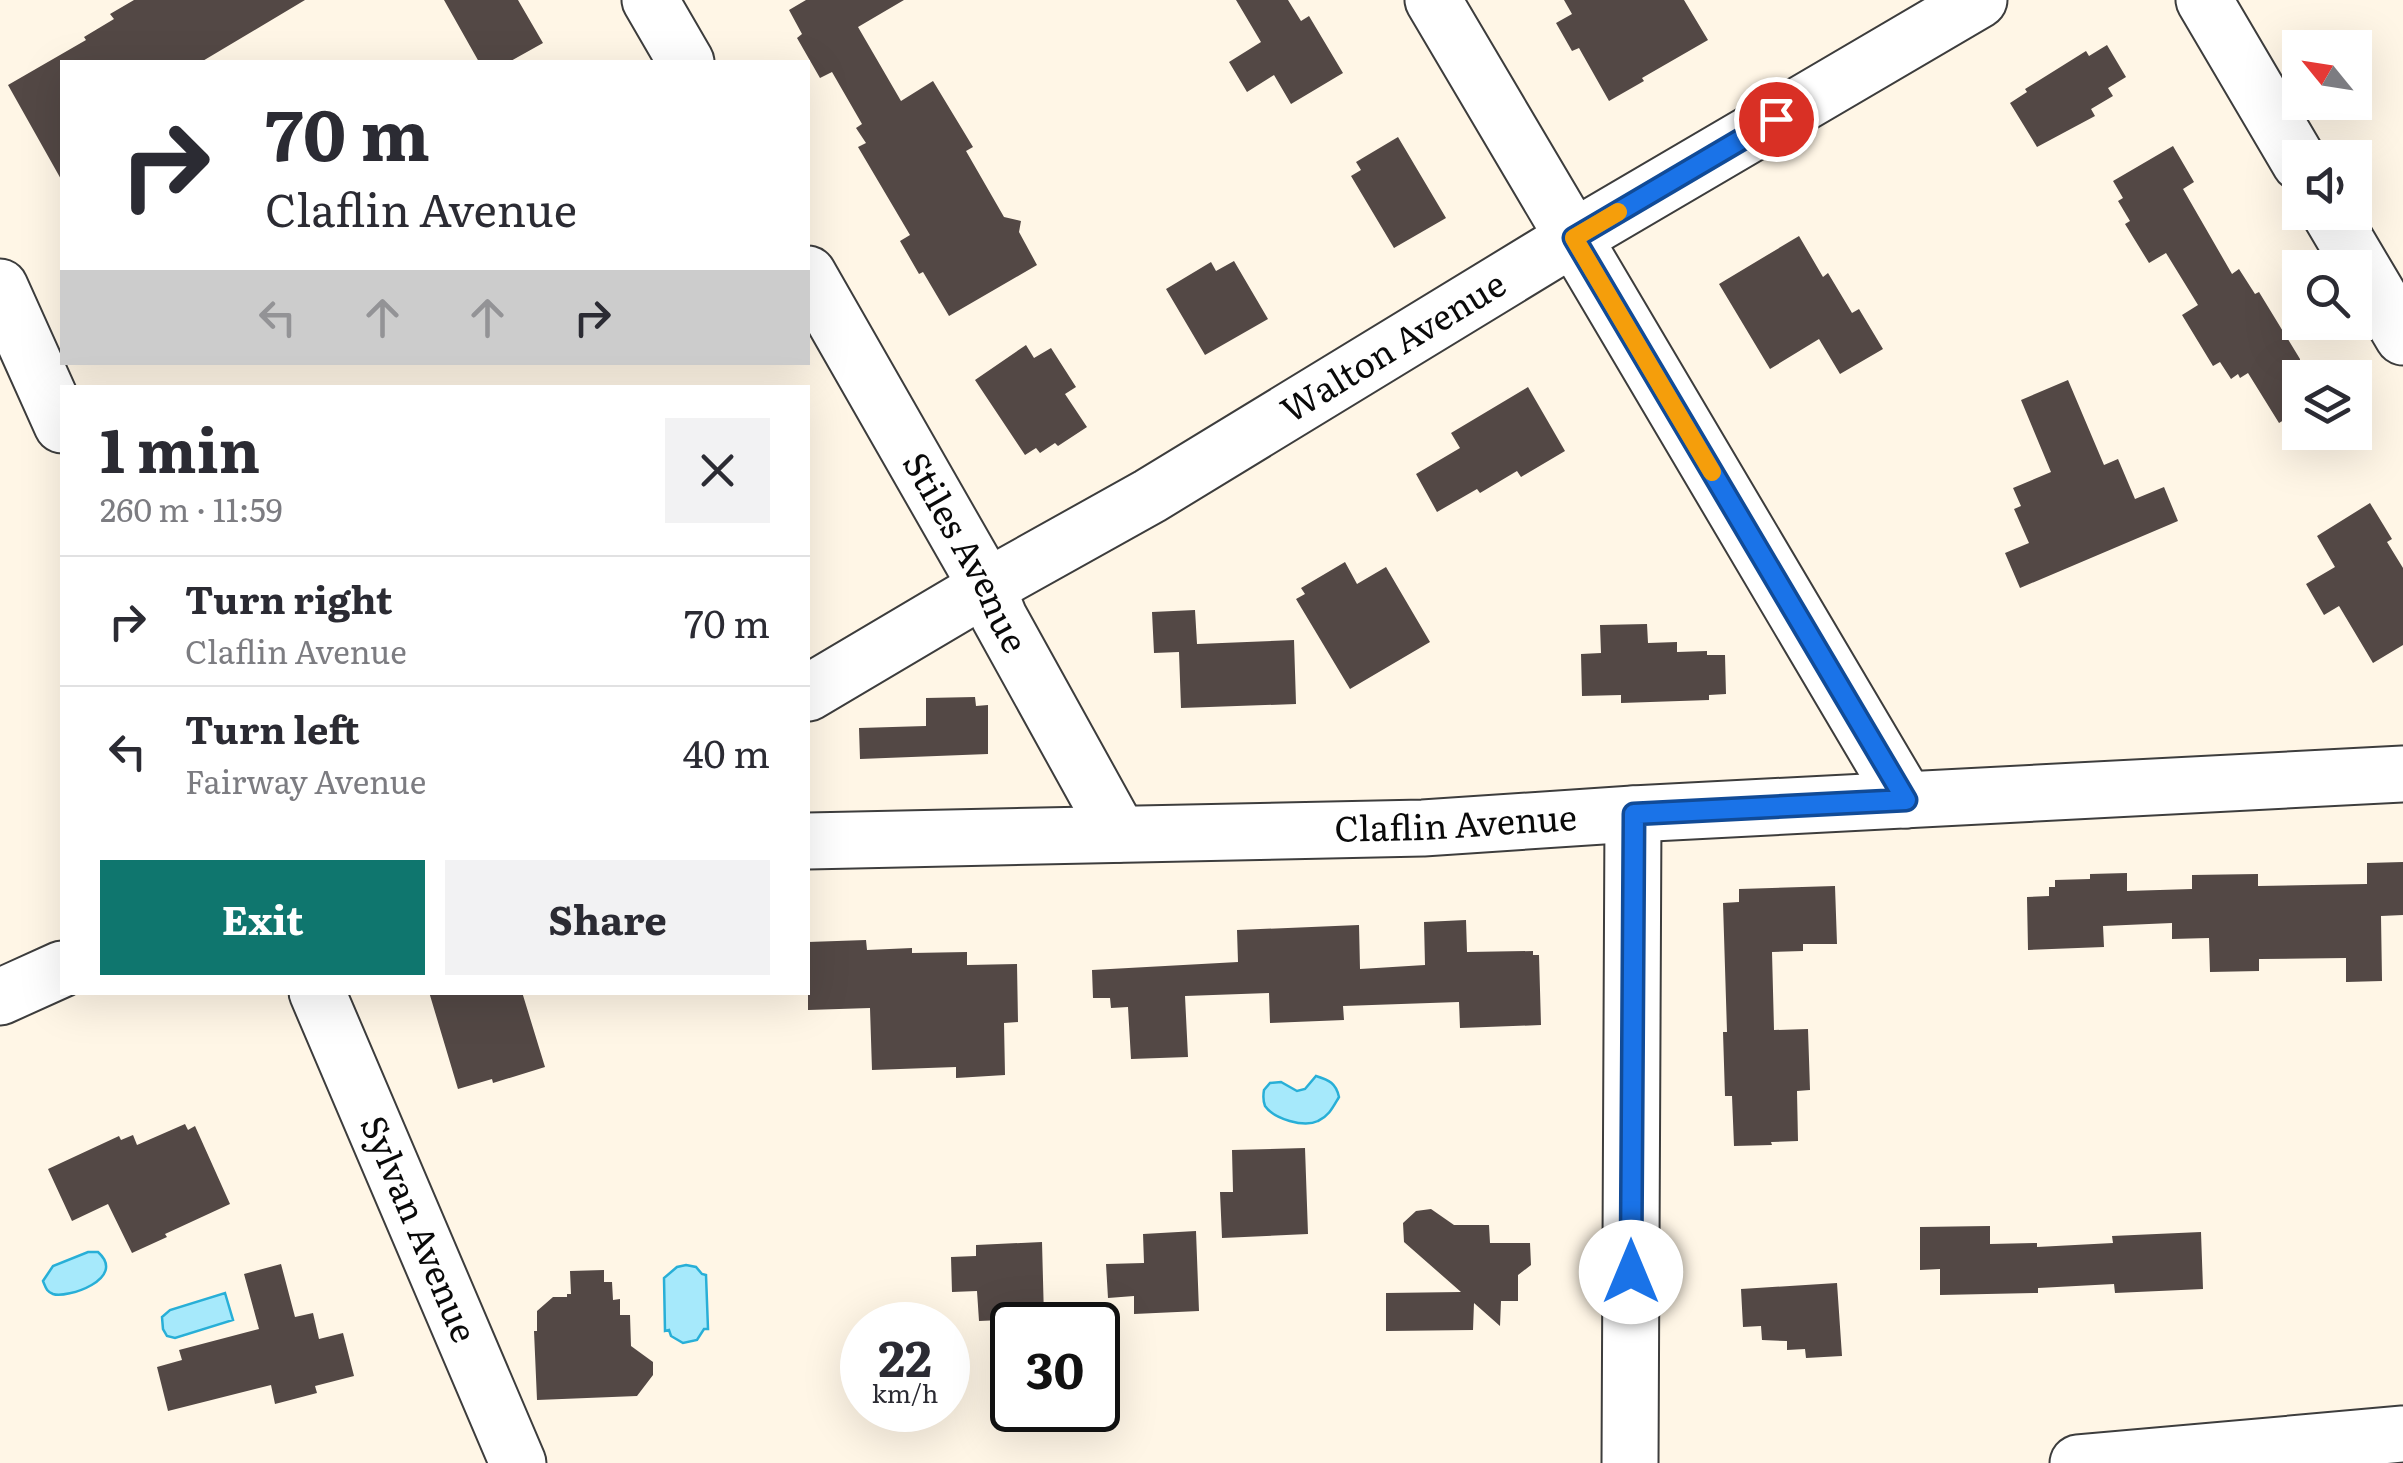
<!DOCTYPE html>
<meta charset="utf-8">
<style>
:root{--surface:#fff;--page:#f2f2f3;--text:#2b2b33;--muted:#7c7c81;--line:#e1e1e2;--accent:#0f766e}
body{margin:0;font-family:Literata,serif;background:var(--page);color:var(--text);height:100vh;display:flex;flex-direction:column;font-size:38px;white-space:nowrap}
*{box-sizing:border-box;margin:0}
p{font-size:32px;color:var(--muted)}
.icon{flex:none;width:55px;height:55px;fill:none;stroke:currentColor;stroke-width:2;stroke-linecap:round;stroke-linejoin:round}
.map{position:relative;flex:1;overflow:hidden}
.details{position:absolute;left:60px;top:385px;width:750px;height:610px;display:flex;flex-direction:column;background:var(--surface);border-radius:0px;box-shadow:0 10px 40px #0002}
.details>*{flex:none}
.top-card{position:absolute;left:60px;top:60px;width:750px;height:305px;border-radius:0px;box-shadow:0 10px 40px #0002;background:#fff;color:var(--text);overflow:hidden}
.needle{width:65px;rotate:300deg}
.controls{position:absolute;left:2282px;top:30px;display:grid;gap:20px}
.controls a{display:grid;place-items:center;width:90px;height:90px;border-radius:0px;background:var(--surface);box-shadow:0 10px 40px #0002;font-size:50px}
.speed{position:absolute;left:840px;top:1302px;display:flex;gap:20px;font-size:50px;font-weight:700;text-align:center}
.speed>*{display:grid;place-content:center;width:130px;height:130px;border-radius:50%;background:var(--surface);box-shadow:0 10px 40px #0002;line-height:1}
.speed small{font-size:25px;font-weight:400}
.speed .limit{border:5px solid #111;border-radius:15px;background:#fff;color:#111}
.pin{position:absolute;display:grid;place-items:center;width:85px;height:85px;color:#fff;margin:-42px;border:5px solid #fff;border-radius:50%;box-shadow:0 2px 10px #0007}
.me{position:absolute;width:110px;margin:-55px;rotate:0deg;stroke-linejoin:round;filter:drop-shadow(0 0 8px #0008)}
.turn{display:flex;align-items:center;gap:35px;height:210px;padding:0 40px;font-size:45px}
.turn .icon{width:130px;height:130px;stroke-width:2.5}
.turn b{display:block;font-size:70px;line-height:85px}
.lanes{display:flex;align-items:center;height:95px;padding:0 40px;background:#0003;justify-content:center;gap:50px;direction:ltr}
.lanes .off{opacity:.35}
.round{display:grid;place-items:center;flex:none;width:105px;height:105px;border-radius:0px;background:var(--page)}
.overview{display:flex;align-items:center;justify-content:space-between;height:170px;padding:0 40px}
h1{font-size:60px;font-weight:700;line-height:75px}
.action{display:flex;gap:20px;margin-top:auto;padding:20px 40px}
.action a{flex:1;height:115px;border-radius:0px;background:var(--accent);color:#fff;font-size:40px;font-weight:700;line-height:115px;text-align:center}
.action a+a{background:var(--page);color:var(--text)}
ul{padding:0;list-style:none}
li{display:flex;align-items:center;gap:30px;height:130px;padding:0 40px;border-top:2px solid var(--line)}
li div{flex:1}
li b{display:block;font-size:38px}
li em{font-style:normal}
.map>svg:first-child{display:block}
.water{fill:#a6e9fb;stroke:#28afd7;stroke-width:2.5}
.building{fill:#534845}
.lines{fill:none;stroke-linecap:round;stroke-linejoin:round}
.minor-casing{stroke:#3d3d3d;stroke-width:59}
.minor{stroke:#fff;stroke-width:55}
.route-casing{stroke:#114b97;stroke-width:25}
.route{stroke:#1a73e8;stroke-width:18}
.slow{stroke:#f59e0b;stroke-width:18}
.labels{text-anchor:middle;stroke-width:10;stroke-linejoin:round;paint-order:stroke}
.street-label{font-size:35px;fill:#0a0a0a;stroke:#fff}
</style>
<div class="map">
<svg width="2403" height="1463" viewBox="0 0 2403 1463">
<rect width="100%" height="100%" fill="#fff6e6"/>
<path class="water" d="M1316 1076C1329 1080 1336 1083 1339 1097 1333 1107 1329 1116 1318 1121 1304 1128 1274 1119 1265 1106 1263 1101 1263 1096 1264 1090L1270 1083 1281 1082 1297 1091 1305 1089Z
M88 1252H98C128 1279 66 1299 53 1294 46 1291 46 1288 43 1281L53 1266Z
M686 1265 696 1267 702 1274 706 1275 708 1329H704L697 1340 683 1343 671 1336 669 1330 665 1331 664 1278 677 1267Z
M225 1293 233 1320 175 1338 167 1336 163 1329 162 1317 170 1310Z"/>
<path class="building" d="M134 0H305L201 62H62V181L8 85 86 40 84 37 114 19 110 14Z
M444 0H518L543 43 509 62H479Z
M806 0H904L858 27 901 101 933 81 973 147 966 151 1004 217 1021 221 1019 232 1037 265 949 316 923 272 919 274 900 241 910 235 858 147 866 143 856 128 862 124 832 72 820 78 797 38 802 34 789 10Z
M1236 0H1288L1301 21 1309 16 1343 73 1291 104 1274 75 1247 92 1229 62 1261 42Z
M1564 0H1684L1708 40 1642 78 1644 81 1609 101 1579 48 1572 51 1556 23 1572 14Z
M2107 45 2126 77 2108 88 2113 96 2091 109 2095 116 2037 147 2010 103 2027 92 2025 89 2086 51 2089 56Z
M1398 137 1446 218 1394 248 1351 176 1361 170 1356 162Z
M2173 146 2194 182 2183 189 2232 274 2239 269 2255 294 2259 292 2300 359V410L2279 423 2248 373 2240 378 2238 374 2231 379 2220 362 2213 366 2182 315 2198 305 2166 253 2149 263 2125 224 2130 221 2118 201 2123 198 2113 181Z
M1799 236 1823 277 1828 273 1852 313 1859 309 1883 349 1840 374 1819 339 1770 369 1719 284Z
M1234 261 1268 319 1205 355 1166 289 1211 262 1216 271Z
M1026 345 1034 358 1051 348 1076 387 1065 394 1087 427 1058 446 1055 443 1040 453 1036 448 1025 455 975 380Z
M2068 380 2104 465 2118 459 2135 499 2164 487 2178 521 2020 588 2005 553 2029 543 2014 509 2021 506 2013 488 2051 472 2021 400Z
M1528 387 1565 451 1521 477 1517 471 1480 493 1477 489 1437 512 1416 474 1460 448 1451 433Z
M2370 503 2392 539 2387 542 2403 568V645L2373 663 2339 606 2324 615 2306 584 2335 567 2317 536Z
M1345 562 1357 584 1386 567 1430 642 1350 689 1296 599 1305 594 1301 588Z
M1195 610 1197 644 1294 640 1296 704 1181 708 1179 652 1154 653 1152 612Z
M1647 624 1648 643 1677 642V652L1707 651V655H1725L1726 694 1709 695V700L1621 703V695L1582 696 1581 654 1601 653 1600 625Z
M975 697 976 706 988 705V754L860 759 859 728 926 726V698Z
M2403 862V915L2381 916 2382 981 2346 982V958L2259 959V971L2210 972 2209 938 2172 939V923L2103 926 2104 947 2028 950 2027 897 2049 896V887H2055V880L2090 879V874L2127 873V891L2192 889V875L2258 874V886L2367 884V863Z
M1835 886 1837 944H1803V951L1772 952 1774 1030 1808 1029 1810 1090 1797 1091 1798 1141 1771 1142 1772 1145 1734 1146 1732 1096H1725L1723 1032H1727L1723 903 1739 902V889Z
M1466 920 1467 952 1533 951V955H1539L1541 1025 1460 1028 1459 1002 1343 1006 1344 1020 1270 1023 1269 993 1185 996 1188 1057 1131 1059 1128 1007 1111 1008 1110 998H1093L1092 970 1238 962 1237 930 1359 925 1360 969 1425 965 1424 922Z
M866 940 867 950 912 948V953L967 952V965L1017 964 1018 1022 1004 1023 1005 1075 956 1078V1067L872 1070 870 1008 808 1010V942Z
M429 992H522L545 1067 493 1083 492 1079 458 1089Z
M185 1124 188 1130 195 1126 230 1204 165 1234 167 1237 132 1253 108 1204 72 1221 48 1169 119 1136 121 1140 133 1135 137 1145Z
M1305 1148 1308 1234 1222 1238 1220 1192H1233L1232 1150Z
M1431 1209 1454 1225H1489L1490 1243H1530L1531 1265 1518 1275V1301H1501L1500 1326 1474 1303 1473 1330 1386 1331V1293L1461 1292 1404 1242 1403 1223 1416 1211Z
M1990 1226V1244L2037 1243V1247L2113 1243 2112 1236 2201 1232 2203 1289 2115 1293 2114 1284 2038 1288V1293L1940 1295V1269L1920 1270V1227Z
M1196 1231 1199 1311 1134 1314V1296L1108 1298 1106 1264 1144 1263 1143 1234Z
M1042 1242 1044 1318 979 1321 977 1291 952 1292 951 1257 976 1256V1245Z
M281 1264 295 1317 313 1313 319 1339 343 1333 354 1376 315 1386 317 1393 275 1404 271 1385 168 1411 157 1367 182 1360 179 1350 259 1329 244 1274Z
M604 1270V1282H612L613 1300 620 1299V1315H630L631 1346 653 1362V1375L637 1396 537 1400 534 1331H537V1311L553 1297H567V1294H571L570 1271Z
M1837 1283 1842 1356 1806 1358 1805 1349 1787 1350V1341L1762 1340 1761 1326 1743 1327 1741 1289Z"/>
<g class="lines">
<defs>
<g id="minor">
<path d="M650 0 686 62"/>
<path d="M1433 0 1906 800"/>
<path d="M2204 0 2300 163"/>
<path d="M2329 212 2403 337"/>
<path id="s1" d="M808 274 987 587 999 617 1119 834"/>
<path d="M0 287 62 425"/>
<path id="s2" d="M808 693 987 587 1150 496 1573 238 1979 0"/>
<path id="s3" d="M808 841 1423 828 1633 814 2403 774"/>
<path id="s4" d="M317 992 518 1463"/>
<path d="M0 997 62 969"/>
<path d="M1630 1463 1633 814"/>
<path d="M2078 1463 2403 1434"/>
</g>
</defs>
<use href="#minor" class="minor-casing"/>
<use href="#minor" class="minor"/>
</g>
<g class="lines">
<defs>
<path id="route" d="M1631 1272 1634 814 1906 800 1574 238 1776 119"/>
</defs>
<use href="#route" class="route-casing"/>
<use href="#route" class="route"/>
<path class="slow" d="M1618 212 1574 238 1712 472"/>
</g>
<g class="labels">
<g class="street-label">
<text dy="12" stroke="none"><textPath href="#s2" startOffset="680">Walton Avenue</textPath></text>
<text dy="12" stroke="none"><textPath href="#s1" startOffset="320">Stiles Avenue</textPath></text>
<text dy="12" stroke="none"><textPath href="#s3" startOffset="648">Claflin Avenue</textPath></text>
<text dy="12" stroke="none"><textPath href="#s4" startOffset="258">Sylvan Avenue</textPath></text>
</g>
</g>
</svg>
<div class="controls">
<a><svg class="needle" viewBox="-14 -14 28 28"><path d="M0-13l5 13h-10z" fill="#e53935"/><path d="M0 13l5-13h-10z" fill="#7c7c81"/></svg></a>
<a><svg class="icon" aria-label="sound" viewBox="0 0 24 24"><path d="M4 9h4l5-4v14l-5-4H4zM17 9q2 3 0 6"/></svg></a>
<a><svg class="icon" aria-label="search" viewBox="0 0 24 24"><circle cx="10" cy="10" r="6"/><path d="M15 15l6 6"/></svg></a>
<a><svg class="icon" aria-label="layers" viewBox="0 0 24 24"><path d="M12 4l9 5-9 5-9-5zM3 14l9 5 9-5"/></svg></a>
</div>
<div class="speed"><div>22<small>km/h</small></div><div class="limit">30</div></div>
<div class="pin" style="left:1776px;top:119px;background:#d93025"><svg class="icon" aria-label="arrive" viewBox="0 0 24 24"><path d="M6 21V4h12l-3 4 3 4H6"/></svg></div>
<svg class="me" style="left:1631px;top:1272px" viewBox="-20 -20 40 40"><circle r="19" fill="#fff"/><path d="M0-13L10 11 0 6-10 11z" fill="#1a73e8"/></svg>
<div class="top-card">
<div class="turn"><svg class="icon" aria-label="right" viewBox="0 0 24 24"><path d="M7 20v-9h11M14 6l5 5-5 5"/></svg><div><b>70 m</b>Claflin Avenue</div></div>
<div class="lanes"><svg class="icon off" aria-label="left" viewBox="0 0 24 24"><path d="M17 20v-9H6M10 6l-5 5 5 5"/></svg><svg class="icon off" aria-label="ahead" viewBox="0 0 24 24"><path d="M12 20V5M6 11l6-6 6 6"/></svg><svg class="icon off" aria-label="ahead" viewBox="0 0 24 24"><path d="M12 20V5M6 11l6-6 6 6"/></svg><svg class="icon" aria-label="right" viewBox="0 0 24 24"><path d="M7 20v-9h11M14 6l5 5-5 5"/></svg></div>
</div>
<section class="details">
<div class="overview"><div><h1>1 min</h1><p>260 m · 11:59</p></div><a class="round"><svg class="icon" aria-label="close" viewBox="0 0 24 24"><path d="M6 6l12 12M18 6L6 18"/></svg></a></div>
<ul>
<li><svg class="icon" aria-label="right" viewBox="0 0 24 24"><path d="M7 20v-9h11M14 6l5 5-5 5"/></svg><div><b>Turn right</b><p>Claflin Avenue</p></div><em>70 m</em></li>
<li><svg class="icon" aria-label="left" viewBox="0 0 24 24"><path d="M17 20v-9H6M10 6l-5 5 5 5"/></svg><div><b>Turn left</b><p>Fairway Avenue</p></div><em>40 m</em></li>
</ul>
<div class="action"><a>Exit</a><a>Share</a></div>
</section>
</div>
